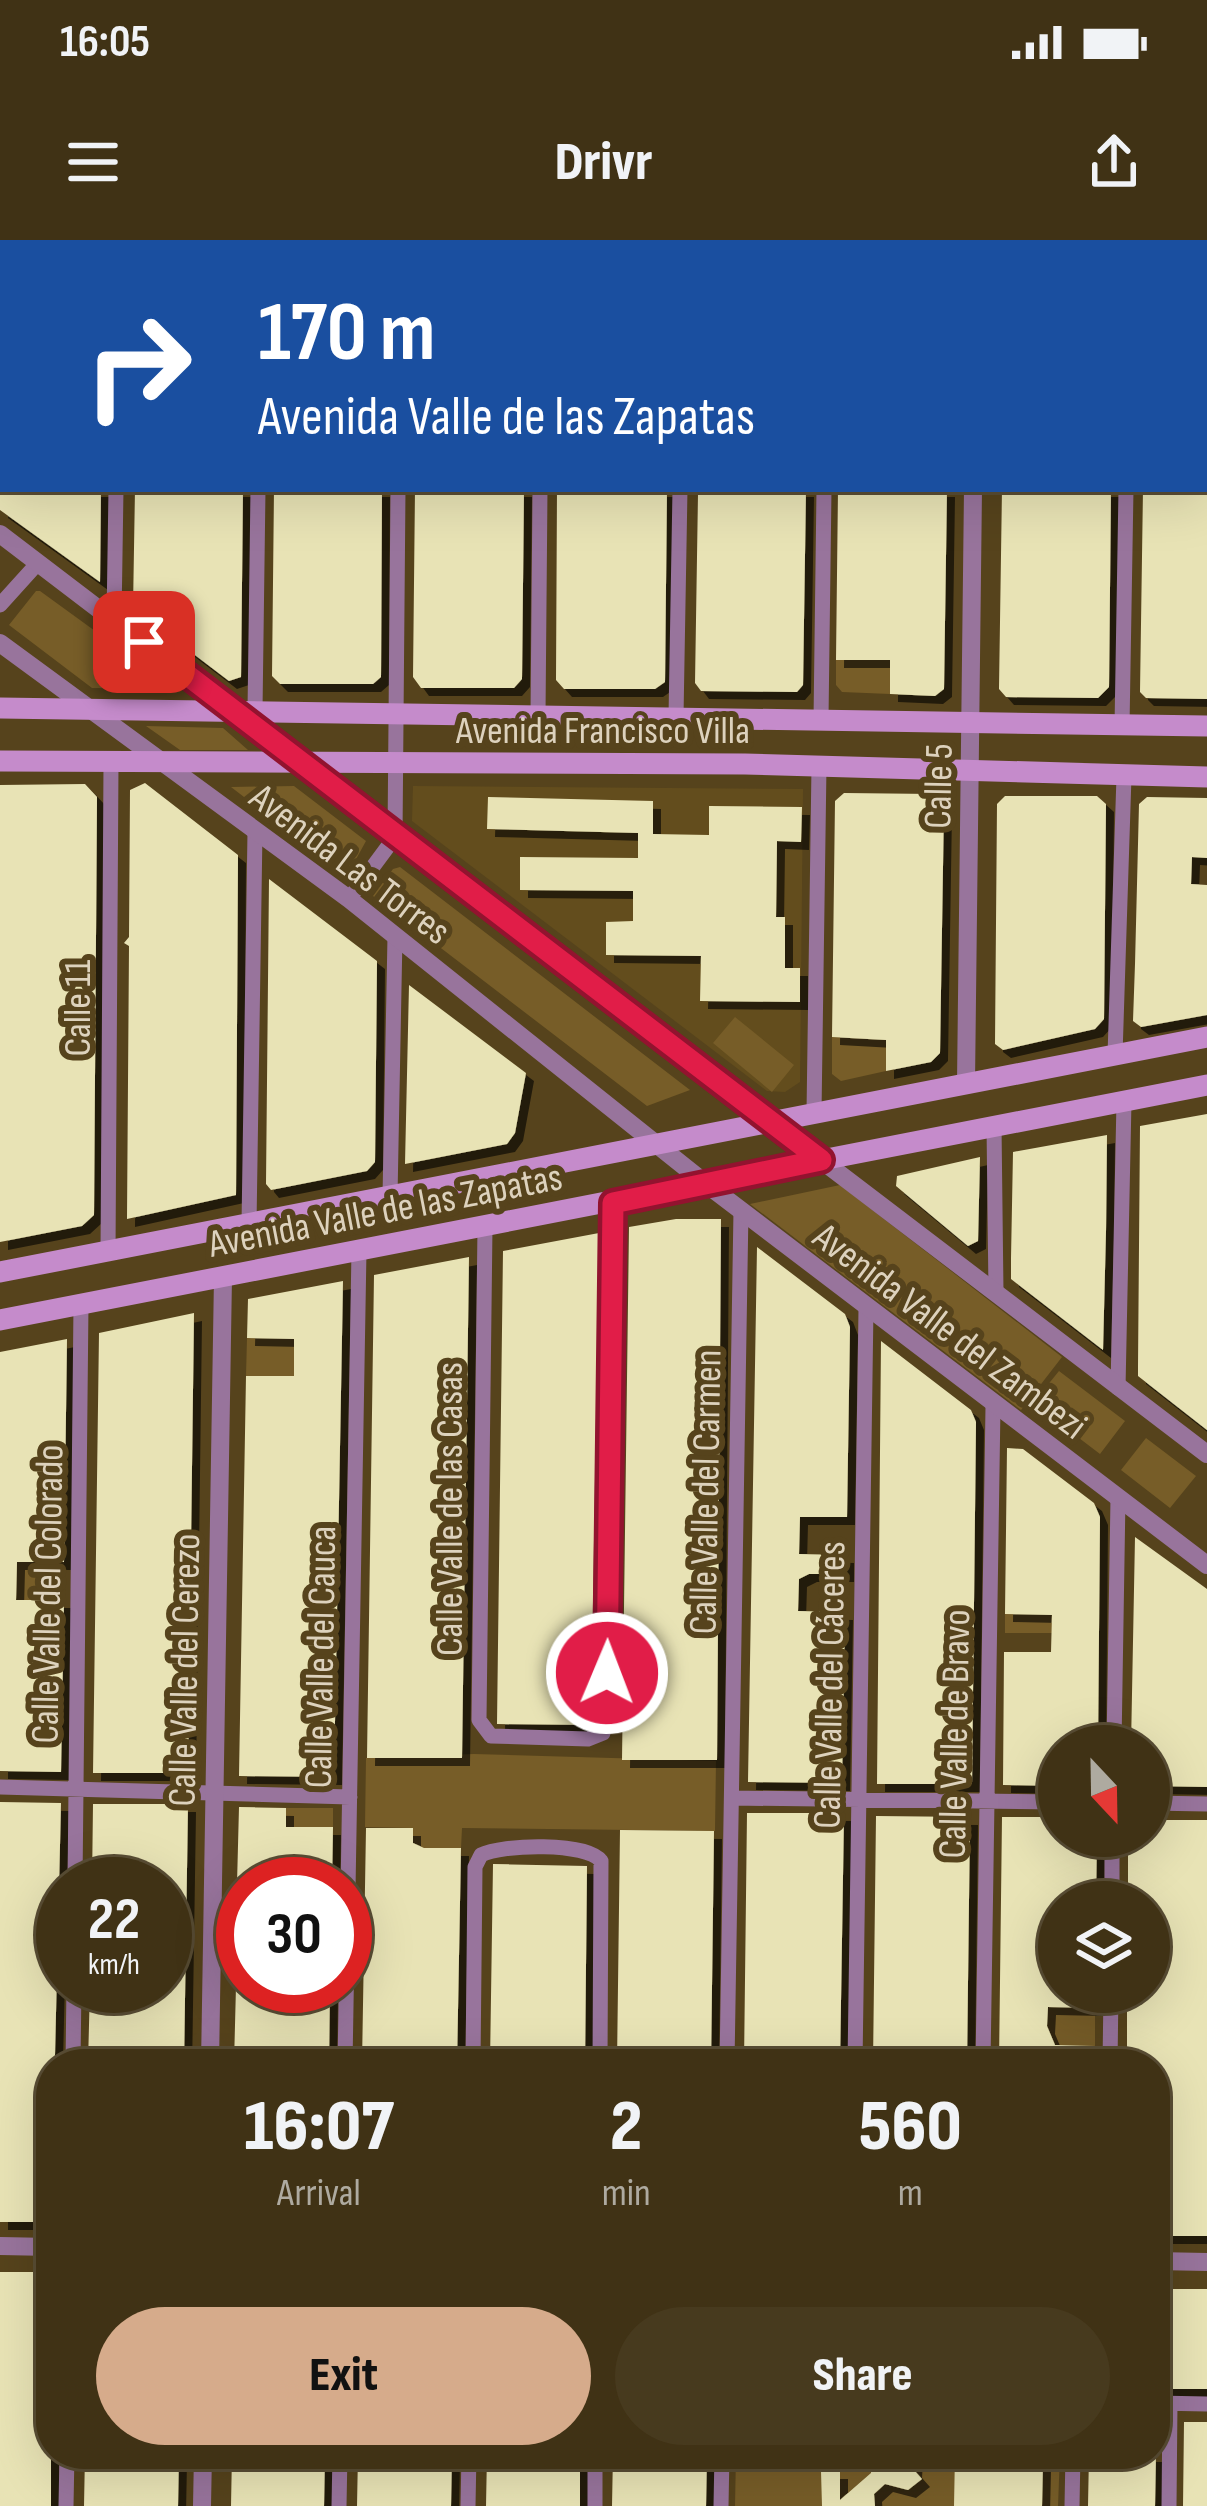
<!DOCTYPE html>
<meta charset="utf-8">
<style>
:root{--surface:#403215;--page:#473a1e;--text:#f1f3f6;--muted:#aeaaa0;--line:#594d34;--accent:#d6ab8b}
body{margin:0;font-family:"Sofia Sans Condensed",sans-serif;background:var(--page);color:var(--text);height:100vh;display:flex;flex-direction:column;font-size:45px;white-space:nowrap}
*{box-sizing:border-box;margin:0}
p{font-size:39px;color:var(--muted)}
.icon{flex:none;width:66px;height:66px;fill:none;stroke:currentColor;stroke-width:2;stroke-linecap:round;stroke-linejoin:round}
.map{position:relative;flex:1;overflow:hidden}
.panel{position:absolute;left:36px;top:1809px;width:1134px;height:420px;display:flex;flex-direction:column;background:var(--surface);border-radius:48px;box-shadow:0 12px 48px #0002,0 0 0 3px var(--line)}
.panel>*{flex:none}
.guide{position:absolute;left:0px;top:0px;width:1209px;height:252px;box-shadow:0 12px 48px #0002,0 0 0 3px var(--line);background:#1a4fa0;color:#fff;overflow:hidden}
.needle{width:78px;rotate:158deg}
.fabs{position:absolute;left:1038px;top:1485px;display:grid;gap:24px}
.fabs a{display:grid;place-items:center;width:132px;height:132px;border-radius:50%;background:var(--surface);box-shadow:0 12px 48px #0002,0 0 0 3px var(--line);font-size:60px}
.speed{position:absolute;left:36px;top:1617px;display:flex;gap:24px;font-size:60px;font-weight:700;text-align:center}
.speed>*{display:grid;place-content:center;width:156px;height:156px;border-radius:50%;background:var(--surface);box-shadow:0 12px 48px #0002,0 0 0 3px var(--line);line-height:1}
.speed small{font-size:30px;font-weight:400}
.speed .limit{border:18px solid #d22;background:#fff;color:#111}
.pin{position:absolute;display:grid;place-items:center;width:102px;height:102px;color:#fff;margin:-51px;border-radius:24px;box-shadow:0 6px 18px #0006}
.me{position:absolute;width:132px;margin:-66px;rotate:1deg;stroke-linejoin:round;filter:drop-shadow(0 0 9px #0008)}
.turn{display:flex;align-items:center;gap:42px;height:252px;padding:0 60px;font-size:54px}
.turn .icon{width:156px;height:156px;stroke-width:2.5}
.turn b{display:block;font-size:84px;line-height:102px}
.eta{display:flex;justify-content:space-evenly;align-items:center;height:204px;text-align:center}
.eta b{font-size:72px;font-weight:800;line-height:84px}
.cta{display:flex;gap:24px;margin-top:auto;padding:24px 60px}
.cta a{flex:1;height:138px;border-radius:72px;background:var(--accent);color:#111;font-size:48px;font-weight:800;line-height:138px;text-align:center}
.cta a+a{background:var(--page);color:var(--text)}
.status{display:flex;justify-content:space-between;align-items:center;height:84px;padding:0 60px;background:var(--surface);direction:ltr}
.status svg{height:33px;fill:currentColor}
header{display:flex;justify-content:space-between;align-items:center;height:156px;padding:0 60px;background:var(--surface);font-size:54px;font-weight:800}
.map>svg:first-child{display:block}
.built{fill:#634d1d}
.green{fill:#775d28}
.building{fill:#e8e3b5;filter:url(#shadow)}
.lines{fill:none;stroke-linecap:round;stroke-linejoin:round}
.minor{stroke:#98749c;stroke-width:15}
.tertiary{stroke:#98749c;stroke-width:18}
.secondary{stroke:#c58bcb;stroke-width:21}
.route-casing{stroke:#92132f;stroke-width:30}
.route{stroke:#e11d48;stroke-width:21}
.labels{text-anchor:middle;stroke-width:12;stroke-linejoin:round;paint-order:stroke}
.street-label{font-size:39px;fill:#ddd2bd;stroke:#56431c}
</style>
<div class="status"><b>16:05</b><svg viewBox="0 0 49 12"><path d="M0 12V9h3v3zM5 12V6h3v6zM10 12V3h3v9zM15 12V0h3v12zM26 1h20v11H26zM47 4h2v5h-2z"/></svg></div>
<header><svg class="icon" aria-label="menu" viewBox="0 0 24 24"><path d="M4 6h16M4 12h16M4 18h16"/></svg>Drivr<svg class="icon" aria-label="share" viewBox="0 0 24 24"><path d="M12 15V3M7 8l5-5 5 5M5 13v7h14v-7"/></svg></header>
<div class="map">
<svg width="1207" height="2266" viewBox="0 0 1207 2266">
<defs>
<filter id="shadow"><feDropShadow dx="8" dy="8" stdDeviation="0" flood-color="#0009"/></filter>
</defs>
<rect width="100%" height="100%" fill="#56431c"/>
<path class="built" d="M413 546 803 549 800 842 785 852 767 851 412 581Z"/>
<path class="green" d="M36 351H40L175 449 92 448 9 385Z
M836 420H890V454L842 452 836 445Z
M146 486 223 488 248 510H180Z
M294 546 366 601 349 632 343 633 231 547Z
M400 627 690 850 647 866 373 656 393 629Z
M735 777 794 825 772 852 713 803Z
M832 797 886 798V831L841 841 832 834Z
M840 945 1062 1117 1021 1170 750 964Z
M247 1098 294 1099V1136H246Z
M1059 1131 1125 1181 1100 1214 1033 1163Z
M1146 1198 1196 1236 1170 1268 1121 1230Z
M0 1322H64V1360H16V1341Z
M1005 1374 1052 1375V1393H1005Z
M474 1514 716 1521 715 1591 462 1588 461 1608H413V1588L365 1587 366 1518Z
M286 1568H333V1587H286Z
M1048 1767 1095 1768V1806L1047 1805Z
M736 2214H1060L1058 2266H735Z"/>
<path class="building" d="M0 249H101L100 342 0 270Z
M135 249H243L241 437 229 441 133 368Z
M274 249H382L381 437 373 444H280L272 436Z
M415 249H524L522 439 514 448H421L413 437Z
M557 249H667L665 442 655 449H564L556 440Z
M752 249H806L803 445 797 452 701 451 695 443 698 254H752Z
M838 249H947L944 449 935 456 890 454V420H836Z
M1002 249H1111L1109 447 1098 458 1006 457 999 449Z
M1143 249H1207V459L1146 458 1140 452Z
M145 543 238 615 236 955 127 979 129 706 124 703 129 697 130 550Z
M85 544 97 557 94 975 82 986 0 1002V545Z
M844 553 933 554 944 564 940 813 931 822 886 831V800L832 797 835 561Z
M1005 556H1097L1106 564 1104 779 1095 789 1003 810 995 804 997 564Z
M488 557 653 561V594L709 595V566L802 567 801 602 777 601 776 677H785V728H800V762L700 761 701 716 606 715V682L633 681V651L520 650V617L638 618V593L487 589Z
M1147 557 1207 558V618L1192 617 1191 644 1207 645V775L1141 787 1133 781 1135 724 1139 564Z
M269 639 377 721 375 922 367 931 271 950 266 944Z
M409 745 526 833 515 893 507 904 405 924Z
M1207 874V1190L1138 1136V1126L1140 886Z
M1107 895 1106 991 1103 1110 1011 1039V1018L1013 912Z
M980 917 978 1001 968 1006 896 946 897 936Z
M676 979H721L717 1520H622L629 987Z
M599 993 591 1485 497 1484 503 1011Z
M757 1007 845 1074 850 1087 847 1277H800L799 1314 846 1315V1334H809L799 1339 798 1371 845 1372 842 1543 748 1542Z
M469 1017 462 1518H367L374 1035Z
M343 1041 334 1537 239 1536 246 1136H294V1099L247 1098 248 1059Z
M194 1073 188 1533H93L99 1093Z
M67 1099 64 1322H17L16 1360H64L61 1532 0 1531V1112Z
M881 1101 971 1170 976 1182 972 1544H877Z
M1007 1208 1023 1209 1094 1263 1100 1277 1098 1506H1059V1546L1003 1545 1004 1412H1051L1052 1375 1005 1374Z
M1135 1297 1207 1349V1547L1149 1546V1506H1131Z
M0 1562 61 1563 51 1982H0Z
M93 1564H188L184 1824H88L90 1746H165V1644H92Z
M239 1567 286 1568V1587H333L332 1644H237Z
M747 1573H844L840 1824H744Z
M876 1576 970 1577 967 1824H873Z
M1002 1577H1059V1596H1097L1096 1662H1059V1752H1095V1768L1048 1767 1047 1786 1055 1805 1095 1806V1824H999Z
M1149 1580H1207V1996H1155V1824H1127V1752H1149V1662H1128V1596H1149Z
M366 1588H413V1603L424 1608H461L457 1824H362Z
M620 1590 714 1591 711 1824H617Z
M493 1624 587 1626 585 1824H490Z
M236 1746H330L329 1824H234Z
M0 2032H51V2266H0Z
M1155 2049H1207V2149H1155Z
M1184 2182H1207V2266H1183Z
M85 2214H179L178 2266H84Z
M232 2214H325L324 2266H231Z
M358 2214H452L451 2266H357Z
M487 2214H580V2266H486Z
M613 2214H707L706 2266H612Z
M872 2214H915L914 2230 922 2239 908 2250 885 2244 874 2254 875 2266H822L821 2231H840V2260L871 2233Z
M955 2214H978L977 2221 1043 2222 1042 2266H954Z
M1089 2214H1156L1155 2266H1088Z"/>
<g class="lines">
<path class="minor" d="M1088 0 1091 3
M1123 0V3
M120 3V0
M261 3V0
M402 3V0
M542 3V0
M684 3V0
M827 3V0
M0 19H3
M1206 123 1207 124
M0 365 37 324
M114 380 116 249
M255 471 258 249
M538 476 540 249
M676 477 680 249
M821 480 824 249
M1122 487 1126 249
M349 659 395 597 398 249
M1115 815 1124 536
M814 873 819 526
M994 885 996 1053
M390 957 395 696
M249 985 255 591
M485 987 479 1480 491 1496 588 1499 603 1493 606 1480 613 963
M108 1013 111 523
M1118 1148 1124 861
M1114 1506 1118 1257
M0 1547 350 1557
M732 1558 1059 1562
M1149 1563 1207 1564
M75 1644 81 1064
M1112 1662V1596
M73 1824 74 1746
M345 1824 359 1010
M473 1824 475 1627 481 1615C502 1604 587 1602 601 1621L600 1824
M727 1824 741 970
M855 1824 866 1068
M983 1824 993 1166
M1110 1824 1111 1752
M1155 2163 1207 2164
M66 2266 67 2214
M339 2266 340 2214
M468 2266 469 2214
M595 2266V2214
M721 2266 722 2214
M1072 2266 1073 2214
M1169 2266 1170 2163"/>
<path class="tertiary" d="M976 3V0
M0 294 1207 1214
M0 403 349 659 705 943 1207 1325
M966 843 973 249
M210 1824 223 1037
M0 2006 51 2007
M1155 2021 1207 2022
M202 2266 203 2214"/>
<path class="secondary" d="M0 468 1207 486
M0 521 745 524 1207 537
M0 1032 1207 797
M0 1080 1207 845"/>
</g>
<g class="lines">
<defs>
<path id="route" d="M144 402 821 920 613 963 607 1433"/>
</defs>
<use href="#route" class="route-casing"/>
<use href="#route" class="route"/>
</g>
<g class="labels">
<g class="street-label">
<text x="603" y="503">Avenida Francisco Villa</text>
<text transform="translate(937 546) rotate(-89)" y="14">Calle 5</text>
<text transform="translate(351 623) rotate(37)" y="14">Avenida Las Torres</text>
<text transform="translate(76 768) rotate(-90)" y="14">Calle 11</text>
<text transform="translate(385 969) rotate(-11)" y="14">Avenida Valle de las Zapatas</text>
<text transform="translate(951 1090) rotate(37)" y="14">Avenida Valle del Zambezi</text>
<text transform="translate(704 1252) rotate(-89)" y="14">Calle Valle del Carmen</text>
<text transform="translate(448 1269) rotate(-90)" y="14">Calle Valle de las Casas</text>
<text transform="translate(46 1354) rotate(-89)" y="14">Calle Valle del Colorado</text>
<text transform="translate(319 1417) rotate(-89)" y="14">Calle Valle del Cauca</text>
<text transform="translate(183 1430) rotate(-89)" y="14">Calle Valle del Cerezo</text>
<text transform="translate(828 1445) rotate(-89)" y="14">Calle Valle del Cáceres</text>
<text transform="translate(953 1494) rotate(-89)" y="14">Calle Valle de Bravo</text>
</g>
</g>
</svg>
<div class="fabs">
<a><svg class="needle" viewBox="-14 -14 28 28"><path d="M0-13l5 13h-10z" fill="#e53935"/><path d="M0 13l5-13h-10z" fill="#aeaaa0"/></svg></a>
<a><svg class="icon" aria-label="layers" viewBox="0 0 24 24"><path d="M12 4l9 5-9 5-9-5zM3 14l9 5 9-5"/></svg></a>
</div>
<div class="speed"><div>22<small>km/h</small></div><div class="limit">30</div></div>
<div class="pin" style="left:144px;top:402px;background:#d93025"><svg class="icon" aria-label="arrive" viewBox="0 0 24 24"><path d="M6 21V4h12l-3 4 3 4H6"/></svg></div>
<svg class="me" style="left:607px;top:1433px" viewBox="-20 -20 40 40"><circle r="17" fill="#e11d48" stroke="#fff" stroke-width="3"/><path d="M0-11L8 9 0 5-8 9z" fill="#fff"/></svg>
<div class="guide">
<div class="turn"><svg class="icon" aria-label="right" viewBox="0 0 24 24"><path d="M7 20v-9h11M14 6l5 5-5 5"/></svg><div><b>170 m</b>Avenida Valle de las Zapatas</div></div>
</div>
<section class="panel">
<div class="eta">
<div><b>16:07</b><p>Arrival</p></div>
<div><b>2</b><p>min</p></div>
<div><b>560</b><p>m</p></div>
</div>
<div class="cta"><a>Exit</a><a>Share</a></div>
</section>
</div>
